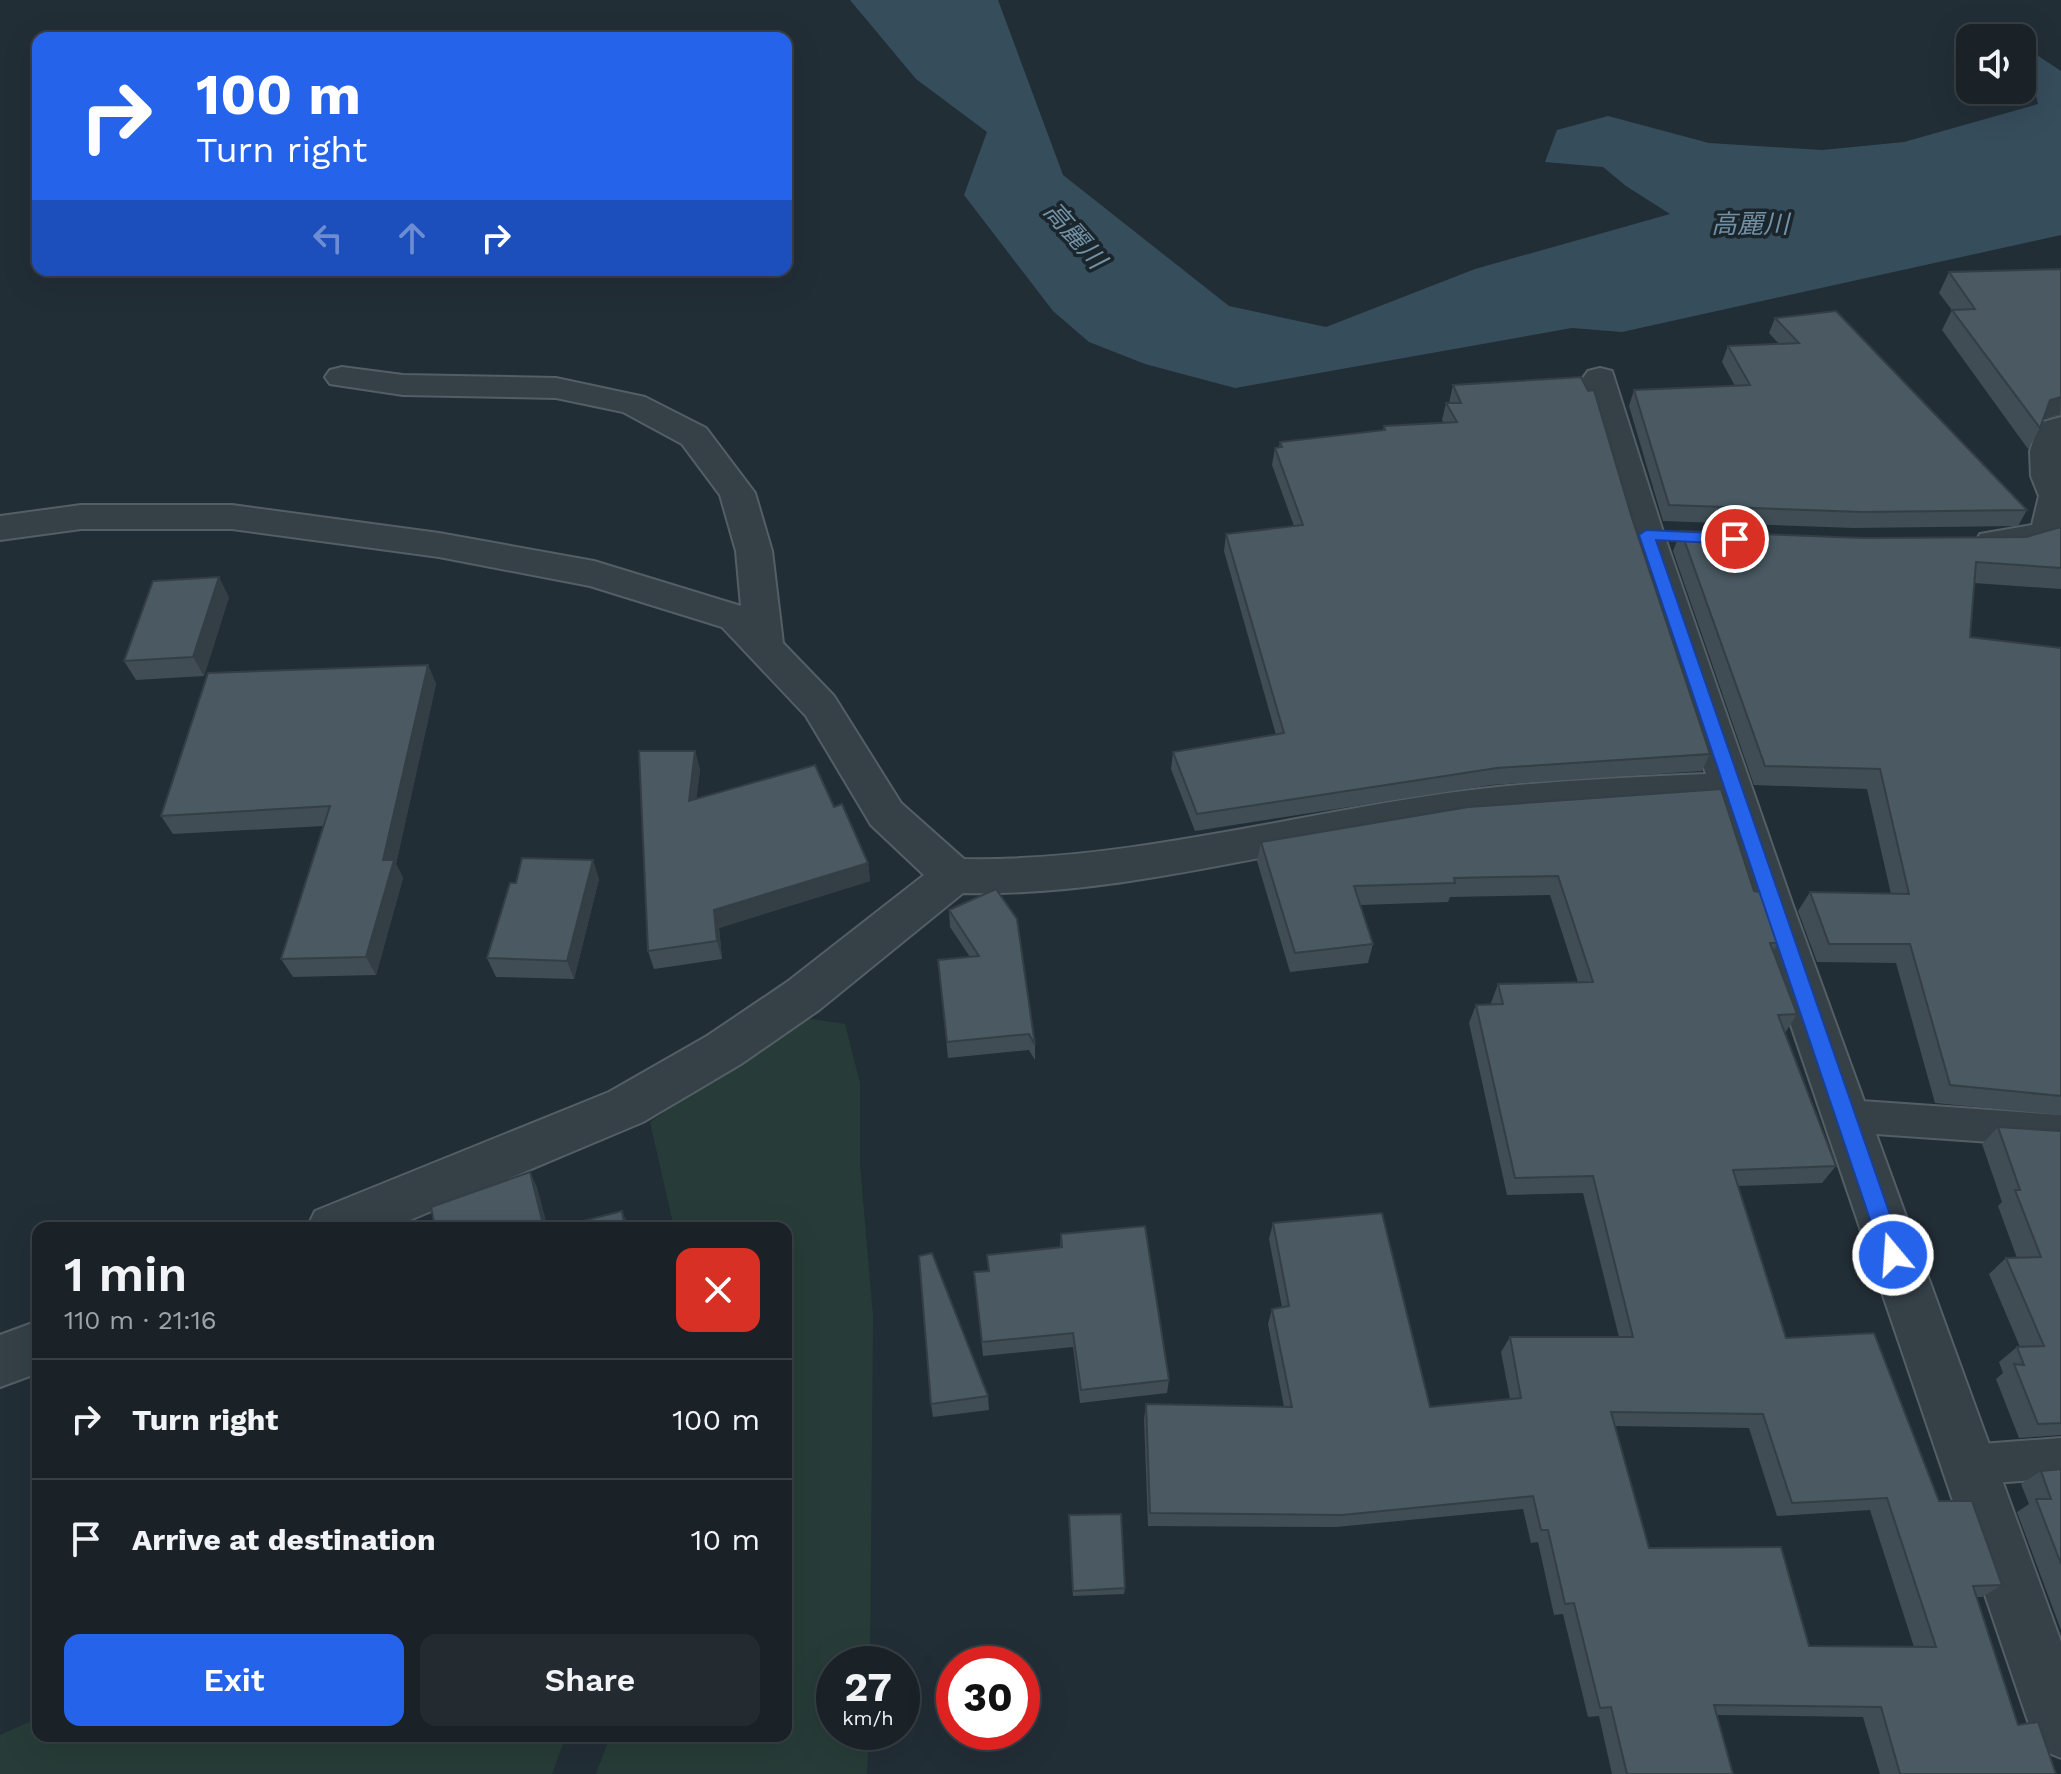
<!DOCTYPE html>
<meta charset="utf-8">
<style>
:root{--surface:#1a2228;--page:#232a30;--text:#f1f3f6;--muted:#9fa4a8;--line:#383f45;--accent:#2563eb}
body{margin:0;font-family:"Work Sans","Noto Sans JP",sans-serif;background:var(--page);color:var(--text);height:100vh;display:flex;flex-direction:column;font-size:30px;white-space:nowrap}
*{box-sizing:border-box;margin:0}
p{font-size:26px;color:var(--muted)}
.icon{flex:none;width:44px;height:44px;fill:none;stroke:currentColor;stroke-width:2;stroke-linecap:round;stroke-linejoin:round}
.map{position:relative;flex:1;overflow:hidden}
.drawer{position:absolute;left:32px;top:1222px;width:760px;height:520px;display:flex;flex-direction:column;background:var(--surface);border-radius:16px;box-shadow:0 8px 32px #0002,0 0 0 2px var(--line)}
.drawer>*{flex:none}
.banner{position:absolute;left:32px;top:32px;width:760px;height:244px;border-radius:16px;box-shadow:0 8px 32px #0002,0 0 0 2px var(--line);background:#2563eb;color:#fff;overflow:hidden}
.controls{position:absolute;left:1956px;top:24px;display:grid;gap:16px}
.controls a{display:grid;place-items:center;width:80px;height:80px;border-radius:16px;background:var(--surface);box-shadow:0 8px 32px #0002,0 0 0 2px var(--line);font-size:40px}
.speed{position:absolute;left:816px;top:1646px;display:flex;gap:16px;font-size:40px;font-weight:700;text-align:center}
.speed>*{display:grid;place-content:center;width:104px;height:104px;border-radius:50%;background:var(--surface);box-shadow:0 8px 32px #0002,0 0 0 2px var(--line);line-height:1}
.speed small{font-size:20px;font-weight:400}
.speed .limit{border:12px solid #d22;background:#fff;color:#111}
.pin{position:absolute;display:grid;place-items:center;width:68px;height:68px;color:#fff;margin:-34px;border:4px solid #fff;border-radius:50%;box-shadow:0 2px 8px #0007}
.me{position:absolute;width:88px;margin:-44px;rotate:342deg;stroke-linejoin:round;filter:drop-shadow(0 0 6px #0008)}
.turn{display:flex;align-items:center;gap:28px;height:168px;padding:0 32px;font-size:36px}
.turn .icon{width:104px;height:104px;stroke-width:2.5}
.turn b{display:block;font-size:56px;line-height:68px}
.lanes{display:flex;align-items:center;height:76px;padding:0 32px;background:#0003;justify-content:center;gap:40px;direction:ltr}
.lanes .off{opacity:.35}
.round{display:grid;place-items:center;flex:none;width:84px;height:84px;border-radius:16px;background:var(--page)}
.summary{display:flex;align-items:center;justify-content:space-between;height:136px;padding:0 32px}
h1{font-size:48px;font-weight:600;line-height:60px}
.action{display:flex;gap:16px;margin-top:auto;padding:16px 32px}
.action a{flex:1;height:92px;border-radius:16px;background:var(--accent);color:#fff;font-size:32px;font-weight:600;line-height:92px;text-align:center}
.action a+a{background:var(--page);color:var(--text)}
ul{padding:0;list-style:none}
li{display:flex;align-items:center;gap:24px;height:120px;padding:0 32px;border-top:2px solid var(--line)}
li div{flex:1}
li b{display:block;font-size:30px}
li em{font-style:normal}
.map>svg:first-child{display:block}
.green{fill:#273c38}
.water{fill:#364d5c}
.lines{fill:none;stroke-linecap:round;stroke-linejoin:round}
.lane-casing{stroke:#535e65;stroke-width:4}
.street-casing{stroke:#535e65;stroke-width:4}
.lane{fill:#354047;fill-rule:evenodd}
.street{fill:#354047;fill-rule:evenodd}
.wall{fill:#404d54;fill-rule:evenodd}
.shaded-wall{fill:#343e45}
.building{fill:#4a5962;stroke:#343e45;stroke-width:2;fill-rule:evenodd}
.route{fill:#2563eb;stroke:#184099;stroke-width:2}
.labels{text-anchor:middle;stroke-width:7;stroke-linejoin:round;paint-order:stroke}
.far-water-label{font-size:26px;font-style:italic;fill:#7291a5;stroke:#1b252c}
</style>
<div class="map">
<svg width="2061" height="1774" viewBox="0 0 2061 1774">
<rect width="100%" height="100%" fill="#222e36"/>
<path class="green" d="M805 1018 845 1024 860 1083V1165L873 1316 870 1664H834V1732H869L867 1774H596L610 1736H786V1228H674L650 1122Z
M38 1718V1736H566L552 1774H0V1735Z"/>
<path class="water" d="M850 0H998L1063 175 1229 306 1326 327 1475 269 1670 214 1626 186 1603 167 1545 162 1557 130 1608 116 1709 143 1822 150 1904 142 2038 104C2033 78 2022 72 2022 45L2061 71V235L1622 332 1572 328 1235 388 1145 364 1089 342 1053 311 964 195 987 132 916 79Z"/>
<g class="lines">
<defs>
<path id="lane" d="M1847 1100 2061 1115V1147L1847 1132 1834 1127 1829 1116 1834 1105Z
M2061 1438V1478L1967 1485 1953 1479 1947 1465 1953 1451 1967 1445Z"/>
<path id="street" d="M342 367 403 375 556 378 645 397 706 428 755 493 772 551 783 643 834 696 901 803 964 859C1112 862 1274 820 1421 797 1515 782 1611 778 1706 774L1628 535 1583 378 1588 371 1600 368 1612 371 1664 535 1793 906 2061 1642V1758L2039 1749 2030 1727 1716 805C1619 810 1522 814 1425 828 1273 850 1118 897 963 893L819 1010 741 1064 643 1122 391 1228H307L315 1211 609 1092 707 1036 787 982 924 875 871 825 806 716 722 627 590 586 439 557 232 529H81L0 540V516L81 505H232L439 533 594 561 741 606 736 551 720 495 682 444 623 412 556 398 403 395 330 384 325 377 330 370Z
M2061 417V541L2013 554 1980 552 1975 543 1980 534 2032 525 2039 496 2031 476 2030 451 2039 423Z
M38 1321V1373L0 1387V1335Z"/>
</defs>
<use href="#lane" class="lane-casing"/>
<use href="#street" class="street-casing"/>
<use href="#lane" class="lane"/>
<use href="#street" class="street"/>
</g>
<path class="wall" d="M2061 269V415L2043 419 2040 428 2028 449 1942 330 1952 310 1939 293 1949 272Z
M1775 318 2027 510 2018 526 1854 528 1663 521 1629 406 1634 390 1735 386 1722 362 1728 346 1779 344 1769 333Z
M1453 385 1632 518 1710 754 1702 771 1491 785 1195 831 1171 769 1173 752 1276 735 1224 551 1226 534 1294 526 1272 465 1275 448 1279 447 1280 442 1383 430 1384 426 1444 423 1442 420 1446 403H1449Z
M2061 527V589L1974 583 1970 637 2061 648V1115L1935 1103 1896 963 1817 962 1798 911 1810 892 1891 894 1867 789 1754 785 1673 551 1681 531 1864 538 2026 537Z
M229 597 204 676 136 680 124 661Z
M428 665 436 684 396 864 403 878 376 975 293 977 281 959 324 826 173 834 161 816Z
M695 751 700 770 696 798 834 807 868 863 870 881 719 928 722 959 654 969 648 951Z
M1261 842 1754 891 1778 943 1773 951 1797 1014 1785 1033 1836 1166 1822 1183 1738 1186 1786 1338 1939 1501 2002 1585 1982 1597H1977L2018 1725 2056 1774H1880L1863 1717 1717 1715 1733 1774H1612L1599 1716 1588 1717 1563 1614 1554 1615 1538 1542 1531 1543 1523 1509 1336 1527 1148 1526 1144 1419 1146 1404 1284 1407 1268 1324 1272 1309 1282 1307 1269 1239 1273 1223 1430 1407 1510 1399 1501 1352 1510 1337H1619L1583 1193 1507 1195 1469 1023 1476 1005H1491V1003L1498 984 1578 982 1550 895 1450 897 1448 902 1360 905 1373 944 1368 963 1290 972 1257 861ZM1615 1426 1749 1428 1777 1516 1870 1510 1914 1647 1809 1646 1649 1548Z
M599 879 574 979 496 977 487 958Z
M949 910 1035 1045V1060L1029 1050 948 1058 938 960 970 957 950 927Z
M1998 1127 2061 1131V1435L2019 1438 1996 1379 2003 1373 1999 1362 2017 1347H2020L1989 1274 2006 1258H2017L1998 1206 2002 1202 1982 1144Z
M1061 1234 1169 1380 1167 1393 1080 1403 1073 1347 983 1356 974 1272 988 1271 1060 1247Z
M988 1396 989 1410 933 1417 931 1404Z
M2061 1469V1630L2017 1512 2029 1504 2021 1484 2041 1471Z
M1069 1515 1125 1588 1124 1594 1073 1596Z"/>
<path class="shaded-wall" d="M2061 397 2060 414 2038 420 2050 400Z
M219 577 229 597 204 676 193 657Z
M428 665 436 684 396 864 403 878 376 975 366 957 383 860Z
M695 751 700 770 694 820 689 801Z
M593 860 599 879 574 979 567 961Z
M868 863 870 881 719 928 722 959 717 941 714 910Z
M530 1172 537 1187 548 1228H544Z
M622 1211 629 1226V1228H625Z"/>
<path class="building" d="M2061 269V397L2050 400 2040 428 1952 310 1975 309 1949 272Z
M1836 311 2027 510 1862 512 1669 505 1634 390 1750 385 1728 346 1799 343 1775 318Z
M1581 377 1588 391 1594 390 1632 518 1710 754 1497 768 1197 814 1173 752 1284 733 1226 534 1303 525 1275 448 1282 447 1280 442 1385 430 1384 426 1457 422 1446 403H1461L1453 385Z
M2061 527V568L1976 562 1970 637 2061 648V1096L1950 1085 1910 944H1829L1810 892 1909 894 1880 769 1765 766 1681 531 1864 538 2026 537Z
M219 577 193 657 124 661 153 581Z
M428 665 383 860H394L366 957 281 959 330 806 161 816 208 673Z
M639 751H695L689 801 815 765 834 807 842 804 868 863 714 910 717 941 648 951Z
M1721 789 1754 891 1760 892 1778 943H1770L1797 1014 1778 1015 1836 1166 1733 1170 1786 1338 1874 1333 1939 1501H1972L2002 1585 1973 1586 2018 1725 2038 1722 2056 1774H1900L1881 1707 1714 1705 1733 1774H1627L1611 1707 1600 1708 1574 1603 1565 1604 1548 1530H1541L1533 1496 1342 1515 1150 1513 1146 1404 1292 1407 1272 1309 1289 1306 1273 1223 1382 1213 1430 1407 1521 1398 1510 1337H1633L1593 1176 1515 1178 1476 1005 1503 1004 1498 984 1593 982 1558 876 1454 878 1455 883 1354 886 1373 944 1295 953 1261 842 1468 807ZM1611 1412 1763 1414 1792 1503 1887 1498 1936 1647 1809 1646 1781 1547 1649 1548Z
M522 858 593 860 567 961 487 958 510 883H516Z
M996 889 1017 919 1035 1045 1029 1034 947 1042 938 960 979 956 949 910Z
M1998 1127 2061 1131V1423L2038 1424 2014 1364 2024 1365 2017 1347 2044 1346 2006 1258 2041 1257 2015 1190H2020Z
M530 1172 544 1228H435L431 1207Z
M622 1211 625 1228H556Z
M1145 1226 1169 1380 1081 1390 1073 1333 982 1342 974 1272 989 1271 987 1255 1062 1247 1061 1234Z
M932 1253 988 1396 931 1404 919 1256Z
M2061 1469V1564L2036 1499H2051L2041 1471Z
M1121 1514 1125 1588 1073 1591 1069 1515Z"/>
<path class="route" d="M1646 530 1735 534 1743 539 1735 544 1656 540 1904 1255 1901 1262 1893 1265 1886 1262 1882 1255 1639 535Z"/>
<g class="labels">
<g class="far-water-label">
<text x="1750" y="233">高麗川</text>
<text transform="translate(1075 235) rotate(49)" y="9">高麗川</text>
</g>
</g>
</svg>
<div class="controls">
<a><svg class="icon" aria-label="sound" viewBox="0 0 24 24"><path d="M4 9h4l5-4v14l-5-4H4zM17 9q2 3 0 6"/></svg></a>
</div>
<div class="speed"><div>27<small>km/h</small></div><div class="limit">30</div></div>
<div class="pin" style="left:1735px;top:539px;background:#d93025"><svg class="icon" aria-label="arrive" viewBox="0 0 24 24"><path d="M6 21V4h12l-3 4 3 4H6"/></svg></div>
<svg class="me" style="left:1893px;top:1255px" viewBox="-20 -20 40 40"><circle r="17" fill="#2563eb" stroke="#fff" stroke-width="3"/><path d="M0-11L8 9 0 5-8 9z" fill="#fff"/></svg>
<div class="banner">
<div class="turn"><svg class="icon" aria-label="right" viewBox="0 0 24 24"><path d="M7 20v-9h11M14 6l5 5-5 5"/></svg><div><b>100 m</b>Turn right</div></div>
<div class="lanes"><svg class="icon off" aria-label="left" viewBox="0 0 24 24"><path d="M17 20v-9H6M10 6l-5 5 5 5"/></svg><svg class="icon off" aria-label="ahead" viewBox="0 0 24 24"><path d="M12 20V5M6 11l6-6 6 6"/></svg><svg class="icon" aria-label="right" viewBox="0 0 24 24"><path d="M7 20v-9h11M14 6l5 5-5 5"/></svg></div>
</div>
<section class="drawer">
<div class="summary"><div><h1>1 min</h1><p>110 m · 21:16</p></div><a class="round" style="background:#d93025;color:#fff"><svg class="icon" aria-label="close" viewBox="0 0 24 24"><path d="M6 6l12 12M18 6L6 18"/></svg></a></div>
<ul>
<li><svg class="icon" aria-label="right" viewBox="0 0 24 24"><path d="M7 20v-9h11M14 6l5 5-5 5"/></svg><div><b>Turn right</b></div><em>100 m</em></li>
<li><svg class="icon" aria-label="arrive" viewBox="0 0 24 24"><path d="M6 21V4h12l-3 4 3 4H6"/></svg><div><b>Arrive at destination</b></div><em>10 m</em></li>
</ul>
<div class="action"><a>Exit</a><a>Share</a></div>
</section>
</div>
